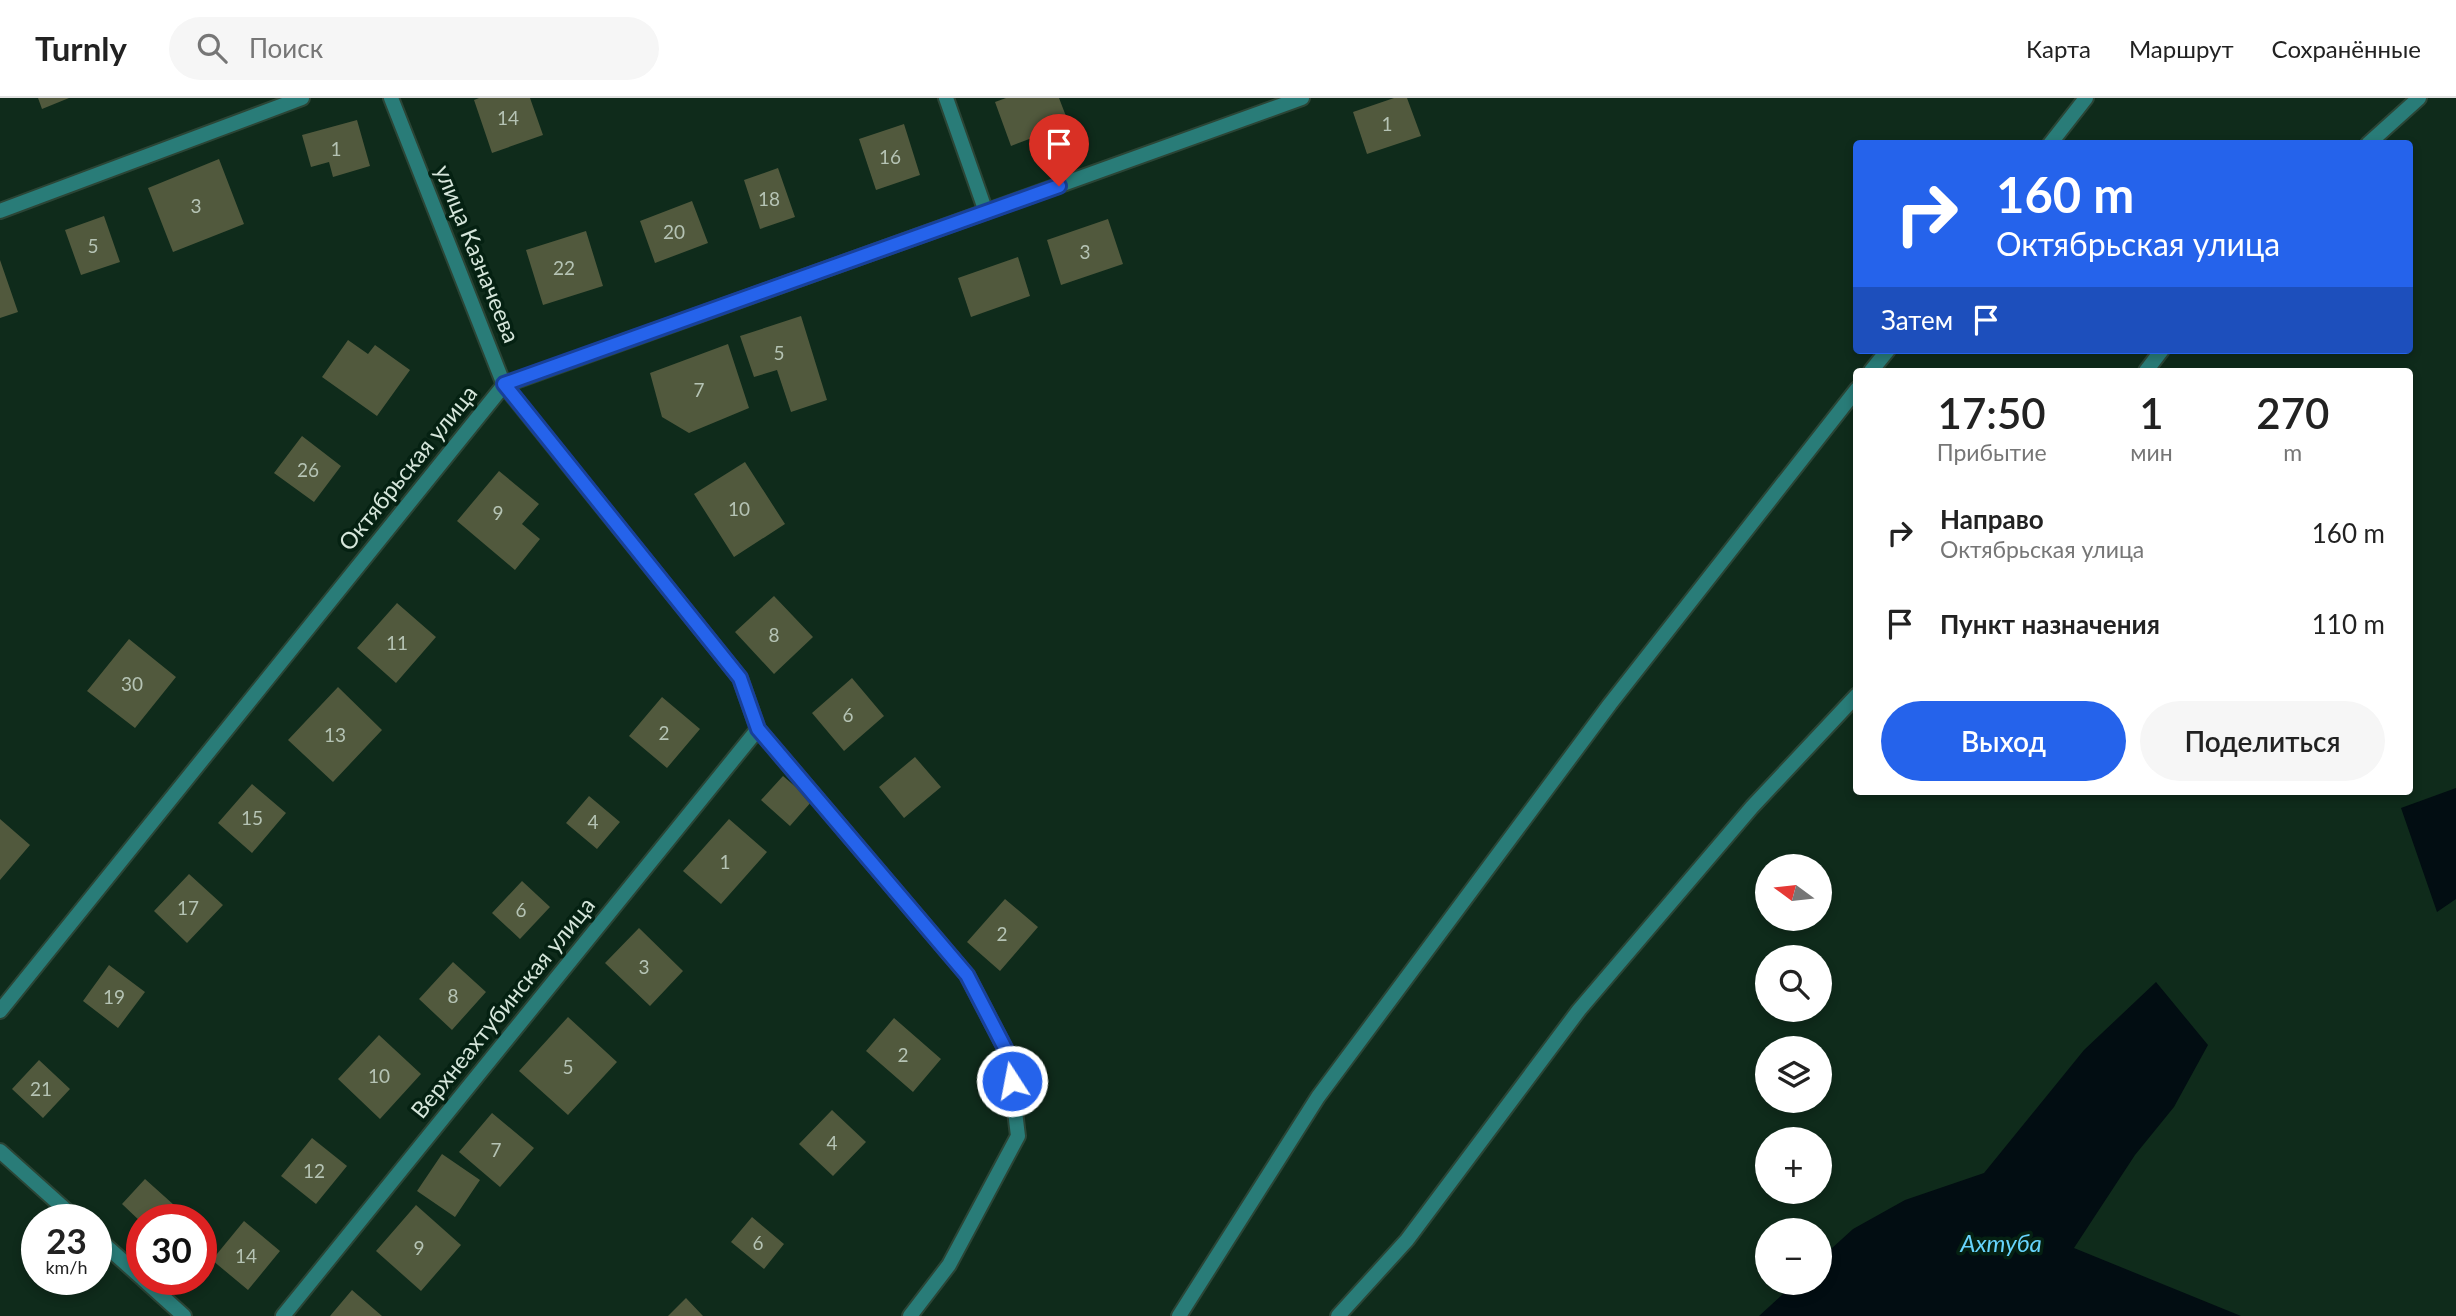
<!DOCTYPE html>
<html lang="ru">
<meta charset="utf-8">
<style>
:root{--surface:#fff;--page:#f6f6f6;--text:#222;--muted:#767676;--line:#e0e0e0;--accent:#2563eb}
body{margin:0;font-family:Lato,sans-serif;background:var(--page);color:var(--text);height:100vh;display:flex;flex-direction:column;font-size:26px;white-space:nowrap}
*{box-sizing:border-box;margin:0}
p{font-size:23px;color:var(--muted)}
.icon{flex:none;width:38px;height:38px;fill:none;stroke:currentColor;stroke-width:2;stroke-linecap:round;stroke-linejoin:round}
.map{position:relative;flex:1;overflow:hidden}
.drawer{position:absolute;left:1853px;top:270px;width:560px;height:427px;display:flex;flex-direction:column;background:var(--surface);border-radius:7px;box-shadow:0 4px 10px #0003}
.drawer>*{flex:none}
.top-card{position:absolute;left:1853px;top:42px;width:560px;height:214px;border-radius:7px;box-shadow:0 4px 10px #0003;background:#2563eb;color:#fff;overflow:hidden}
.needle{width:46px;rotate:285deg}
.fabs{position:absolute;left:1755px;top:756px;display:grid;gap:14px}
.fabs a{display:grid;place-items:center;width:77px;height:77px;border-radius:50%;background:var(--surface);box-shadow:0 4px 10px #0003;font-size:35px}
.speed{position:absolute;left:21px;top:1106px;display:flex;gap:14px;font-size:35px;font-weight:700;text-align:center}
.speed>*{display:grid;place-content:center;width:91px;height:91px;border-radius:50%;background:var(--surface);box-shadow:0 4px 10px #0003;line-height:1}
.speed small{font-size:18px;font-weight:400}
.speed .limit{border:10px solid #d22;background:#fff;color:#111}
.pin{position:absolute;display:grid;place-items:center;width:60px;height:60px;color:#fff;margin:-72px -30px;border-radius:50% 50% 50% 0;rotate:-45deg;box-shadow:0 0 7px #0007}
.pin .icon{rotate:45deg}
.me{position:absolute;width:77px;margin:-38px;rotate:349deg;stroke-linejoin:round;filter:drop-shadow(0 0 5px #0008)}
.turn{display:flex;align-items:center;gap:24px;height:147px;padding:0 28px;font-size:32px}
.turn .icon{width:91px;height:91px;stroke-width:2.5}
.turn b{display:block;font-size:49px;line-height:60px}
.then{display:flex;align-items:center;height:66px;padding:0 28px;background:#0003;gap:14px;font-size:26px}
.eta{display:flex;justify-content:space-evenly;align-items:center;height:119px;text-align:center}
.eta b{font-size:42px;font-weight:600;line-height:49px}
.button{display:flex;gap:14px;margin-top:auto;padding:14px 28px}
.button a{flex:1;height:80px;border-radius:42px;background:var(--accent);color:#fff;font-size:28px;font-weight:600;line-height:80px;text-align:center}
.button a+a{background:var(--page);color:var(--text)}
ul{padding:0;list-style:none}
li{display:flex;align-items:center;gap:21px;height:91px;padding:0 28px}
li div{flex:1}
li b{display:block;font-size:26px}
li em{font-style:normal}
header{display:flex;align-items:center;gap:42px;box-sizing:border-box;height:98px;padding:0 35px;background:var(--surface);border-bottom:2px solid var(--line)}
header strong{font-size:33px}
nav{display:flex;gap:38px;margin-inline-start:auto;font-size:24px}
.search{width:490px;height:63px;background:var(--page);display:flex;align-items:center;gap:18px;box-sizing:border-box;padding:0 24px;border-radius:38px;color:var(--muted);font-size:26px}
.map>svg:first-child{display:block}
.water{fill:#020d12}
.building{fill:#51593d}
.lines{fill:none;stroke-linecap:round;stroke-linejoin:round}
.service-casing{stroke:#2b4536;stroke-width:18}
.minor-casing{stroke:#2b4536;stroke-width:18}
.service{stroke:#297c78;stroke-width:14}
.minor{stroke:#297c78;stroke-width:14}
.route-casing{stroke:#184099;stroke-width:18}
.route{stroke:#2563eb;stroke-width:12}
.labels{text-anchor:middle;stroke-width:7;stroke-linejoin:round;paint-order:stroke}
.number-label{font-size:19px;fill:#b5c3b4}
.street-label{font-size:23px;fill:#d6e6db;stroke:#052112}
.water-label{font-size:24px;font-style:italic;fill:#67d4fd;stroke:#052112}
</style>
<header>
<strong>Turnly</strong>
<div class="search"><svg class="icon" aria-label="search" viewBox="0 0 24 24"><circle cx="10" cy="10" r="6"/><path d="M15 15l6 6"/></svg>Поиск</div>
<nav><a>Карта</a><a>Маршрут</a><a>Сохранённые</a></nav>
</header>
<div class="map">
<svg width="2456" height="1218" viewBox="0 0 2456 1218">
<rect width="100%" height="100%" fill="#0f2b1b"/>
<path class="water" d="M2456 690V801L2437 814 2401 710Z
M2156 884 2208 947 2174 1009 2135 1057 2074 1150 2241 1218H1759L1795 1185H1820V1161L1853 1131 1905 1102 1984 1075 2084 952Z"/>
<path class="building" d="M38 0H69L42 11Z
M479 0H530L543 37 492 55 474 2Z
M1006 0H1059L1069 26 1011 48 995 4Z
M1394 0H1407L1421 38 1367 56 1353 14Z
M357 22 370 68 333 79 329 64 311 69 302 37Z
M904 26 920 77 876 92 859 41Z
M219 61 244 126 173 154 148 90Z
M778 70 795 119 760 131 744 82Z
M692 103 708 145 655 165 640 123Z
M104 118 120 164 81 177 65 132Z
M1108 121 1123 166 1061 187 1047 142Z
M586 133 603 188 543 207 526 152Z
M1018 159 1030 198 971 219 958 180Z
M0 162 18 214 0 220Z
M801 218 827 302 791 314 777 272 754 279 740 238Z
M348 242 368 256 375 247 410 272 377 318 322 279Z
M728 246 749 310 689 335 662 319 650 275Z
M302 338 341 368 314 404 274 375Z
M745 364 785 426 734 459 694 396Z
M499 373 539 406 522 426 540 441 515 472 457 423Z
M774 498 813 539 774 576 735 534Z
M397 505 436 539 396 585 357 550Z
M129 541 176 579 135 630 87 593Z
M852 580 884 618 844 653 812 615Z
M338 589 382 632 333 684 288 642Z
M662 599 700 631 667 670 629 638Z
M915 659 941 689 904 720 879 689Z
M783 678 812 703 790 728 761 702Z
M252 686 286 715 252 755 218 725Z
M589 698 620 724 597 751 566 725Z
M0 721 30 747 0 782Z
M729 721 767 754 721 806 683 773Z
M189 776 223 807 187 845 154 813Z
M522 783 550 809 520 841 492 815Z
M1005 801 1038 829 1000 873 967 844Z
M639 830 683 873 650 908 605 865Z
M453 864 486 894 452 932 419 901Z
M109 867 145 894 118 930 83 903Z
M568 919 617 964 568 1017 519 973Z
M894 920 941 961 913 994 866 953Z
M379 937 421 976 380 1021 338 981Z
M39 962 70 991 43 1020 12 991Z
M832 1012 866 1044 833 1078 799 1046Z
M492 1015 534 1050 500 1089 459 1054Z
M312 1040 347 1068 316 1106 281 1078Z
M442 1056 480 1082 455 1119 417 1093Z
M145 1081 174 1107 160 1122H142V1125L122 1106Z
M416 1107 461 1147 421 1193 376 1153Z
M752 1119 784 1146 764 1171 731 1144Z
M244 1123 280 1153 248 1192 212 1162Z
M352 1192 382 1218H330Z
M686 1200 703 1218H668Z"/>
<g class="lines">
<defs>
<path id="service" d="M2050 46 2086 0
M2368 46 2419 0
M1871 273 1888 252
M2146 273 2162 252
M1179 1218 1318 999 1610 606 1857 291
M1338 1218 1407 1142 1579 912 1752 709 1857 597"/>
<path id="minor" d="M391 0 504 287 740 580 758 631 967 877 1008 956 1018 1038 949 1167 910 1218
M946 0 986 114
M0 113 302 0
M0 913 504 287 1302 0
M0 1053 77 1122
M96 1139 142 1180
M143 1181 184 1218
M283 1218 758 631"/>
</defs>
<use href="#service" class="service-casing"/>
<use href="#minor" class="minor-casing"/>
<use href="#service" class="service"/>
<use href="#minor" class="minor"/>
</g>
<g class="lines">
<defs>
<path id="route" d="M1012 983 1008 956 967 877 758 631 740 580 504 286 1059 88"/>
</defs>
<use href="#route" class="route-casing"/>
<use href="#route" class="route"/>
</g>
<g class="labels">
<g class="number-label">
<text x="508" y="27">14</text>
<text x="1387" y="33">1</text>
<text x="336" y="58">1</text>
<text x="890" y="66">16</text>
<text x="769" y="108">18</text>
<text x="196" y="115">3</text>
<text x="674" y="141">20</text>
<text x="93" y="155">5</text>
<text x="1085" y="161">3</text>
<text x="564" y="177">22</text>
<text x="779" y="262">5</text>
<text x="699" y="299">7</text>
<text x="308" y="379">26</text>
<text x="739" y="418">10</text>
<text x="498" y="422">9</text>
<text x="774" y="544">8</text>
<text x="397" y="552">11</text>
<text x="132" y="593">30</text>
<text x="848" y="624">6</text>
<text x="664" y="642">2</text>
<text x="335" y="644">13</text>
<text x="252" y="727">15</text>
<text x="593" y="731">4</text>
<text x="725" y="771">1</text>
<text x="188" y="817">17</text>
<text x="521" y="819">6</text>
<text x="1002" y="843">2</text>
<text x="644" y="876">3</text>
<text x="453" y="905">8</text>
<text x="114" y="906">19</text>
<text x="903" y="964">2</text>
<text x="568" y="976">5</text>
<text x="379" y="985">10</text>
<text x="41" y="998">21</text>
<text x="832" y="1052">4</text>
<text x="496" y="1059">7</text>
<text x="314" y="1080">12</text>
<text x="758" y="1152">6</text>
<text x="419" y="1157">9</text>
<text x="246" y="1165">14</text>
</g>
<g class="street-label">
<text transform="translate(477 156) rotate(68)" y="8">улица Казначеева</text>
<text transform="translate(408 370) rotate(-51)" y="8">Октябрьская улица</text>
<text transform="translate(503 910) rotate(-51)" y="8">Верхнеахтубинская улица</text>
</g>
<g class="water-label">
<text x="2001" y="1154">Ахтуба</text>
</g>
</g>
</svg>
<div class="fabs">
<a><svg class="needle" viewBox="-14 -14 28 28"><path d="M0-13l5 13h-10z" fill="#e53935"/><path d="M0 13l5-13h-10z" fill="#767676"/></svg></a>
<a><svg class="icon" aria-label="search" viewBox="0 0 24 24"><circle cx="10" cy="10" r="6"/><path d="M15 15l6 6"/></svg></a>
<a><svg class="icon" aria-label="layers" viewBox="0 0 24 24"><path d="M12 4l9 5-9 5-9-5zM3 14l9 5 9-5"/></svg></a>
<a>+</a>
<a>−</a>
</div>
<div class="speed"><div>23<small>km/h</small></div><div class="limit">30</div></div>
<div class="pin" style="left:1059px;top:88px;background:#d93025"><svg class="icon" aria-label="arrive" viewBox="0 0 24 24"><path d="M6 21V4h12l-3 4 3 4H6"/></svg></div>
<svg class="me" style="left:1012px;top:983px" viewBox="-20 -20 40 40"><circle r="17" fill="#2563eb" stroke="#fff" stroke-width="3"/><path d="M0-11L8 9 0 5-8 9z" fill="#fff"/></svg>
<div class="top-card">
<div class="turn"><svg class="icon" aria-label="right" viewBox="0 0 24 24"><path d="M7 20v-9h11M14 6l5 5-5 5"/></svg><div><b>160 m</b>Октябрьская улица</div></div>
<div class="then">Затем<svg class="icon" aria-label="arrive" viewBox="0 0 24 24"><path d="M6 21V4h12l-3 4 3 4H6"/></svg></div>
</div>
<section class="drawer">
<div class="eta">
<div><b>17:50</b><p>Прибытие</p></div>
<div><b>1</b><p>мин</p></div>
<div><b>270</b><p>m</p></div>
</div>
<ul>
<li><svg class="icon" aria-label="right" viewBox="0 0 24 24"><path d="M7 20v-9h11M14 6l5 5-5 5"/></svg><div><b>Направо</b><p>Октябрьская улица</p></div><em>160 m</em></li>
<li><svg class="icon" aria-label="arrive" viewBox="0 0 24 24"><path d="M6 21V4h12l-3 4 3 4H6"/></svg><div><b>Пункт назначения</b></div><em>110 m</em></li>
</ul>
<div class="button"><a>Выход</a><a>Поделиться</a></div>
</section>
</div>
